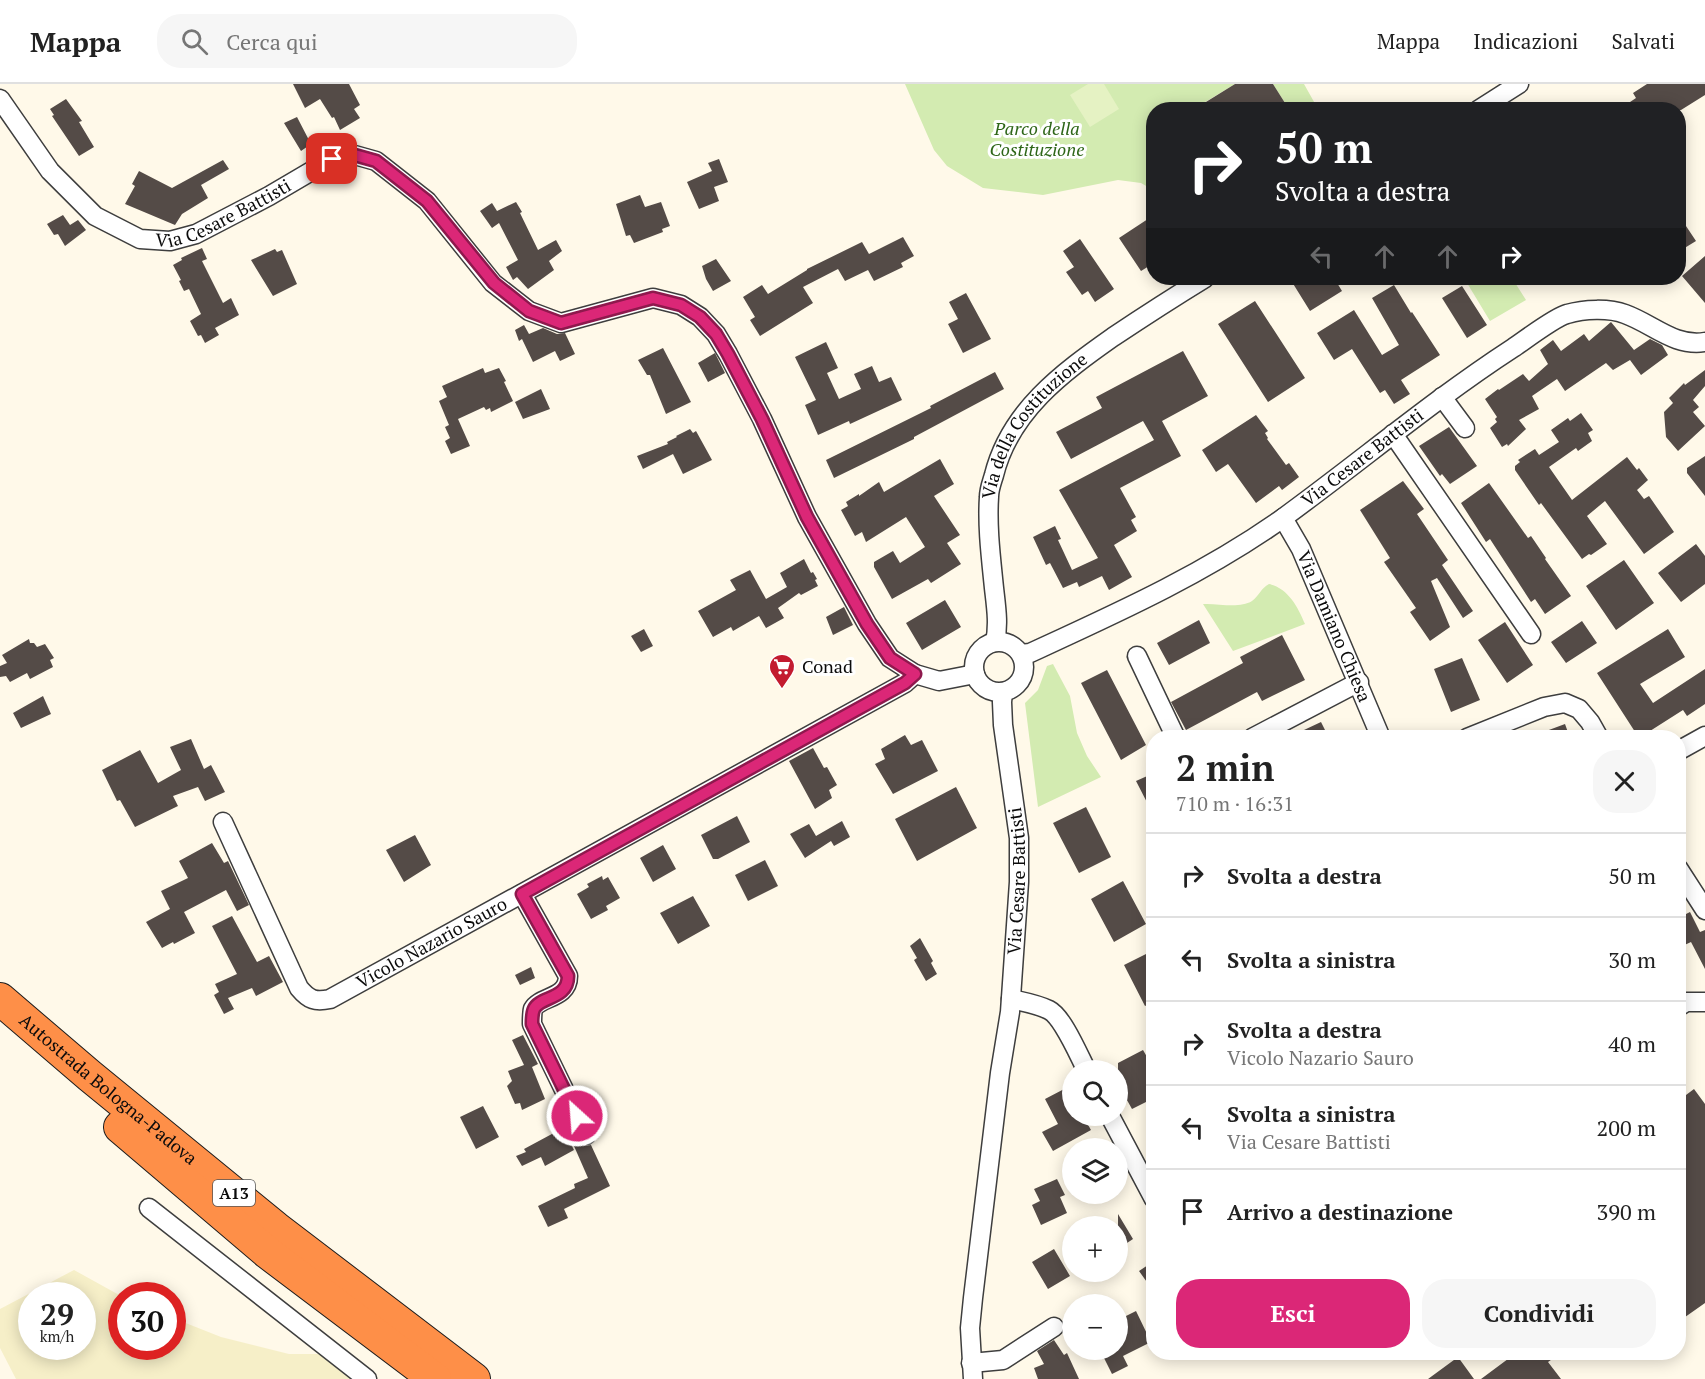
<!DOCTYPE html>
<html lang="it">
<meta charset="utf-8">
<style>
:root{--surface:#fff;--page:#f6f6f6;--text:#222;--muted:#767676;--line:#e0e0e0;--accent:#db2777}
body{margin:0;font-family:"PT Serif",serif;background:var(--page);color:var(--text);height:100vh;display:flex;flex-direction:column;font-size:22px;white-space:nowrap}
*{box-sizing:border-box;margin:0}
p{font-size:20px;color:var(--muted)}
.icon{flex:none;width:33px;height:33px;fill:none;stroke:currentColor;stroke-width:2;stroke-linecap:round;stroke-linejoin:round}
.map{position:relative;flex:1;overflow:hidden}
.side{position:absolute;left:1146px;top:646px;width:540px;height:630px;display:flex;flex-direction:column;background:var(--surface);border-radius:24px;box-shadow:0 3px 15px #0003}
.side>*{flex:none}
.guide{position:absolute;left:1146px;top:18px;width:540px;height:183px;border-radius:24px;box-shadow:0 3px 15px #0003;background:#202124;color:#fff;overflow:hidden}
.fabs{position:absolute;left:1062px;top:976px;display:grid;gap:12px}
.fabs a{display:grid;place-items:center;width:66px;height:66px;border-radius:50%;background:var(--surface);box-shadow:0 3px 15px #0003;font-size:30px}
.speed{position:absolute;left:18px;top:1198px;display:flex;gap:12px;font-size:30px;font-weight:700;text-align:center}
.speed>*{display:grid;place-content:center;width:78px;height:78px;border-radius:50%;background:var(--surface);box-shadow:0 3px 15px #0003;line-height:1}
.speed small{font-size:15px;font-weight:400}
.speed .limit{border:9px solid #d22;background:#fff;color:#111}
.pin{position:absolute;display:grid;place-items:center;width:51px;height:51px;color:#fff;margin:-26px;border-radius:12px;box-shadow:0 3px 9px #0006}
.me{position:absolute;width:66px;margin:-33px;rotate:334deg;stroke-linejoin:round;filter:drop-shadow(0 0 4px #0008)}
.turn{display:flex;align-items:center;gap:21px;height:126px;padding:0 30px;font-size:27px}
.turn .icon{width:78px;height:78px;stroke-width:2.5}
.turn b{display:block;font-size:42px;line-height:51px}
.lanes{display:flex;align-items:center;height:57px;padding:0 30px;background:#0003;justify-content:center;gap:30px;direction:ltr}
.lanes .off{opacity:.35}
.round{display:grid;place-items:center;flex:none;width:63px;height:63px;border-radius:24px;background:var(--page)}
.head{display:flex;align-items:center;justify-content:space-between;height:102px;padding:0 30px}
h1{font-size:36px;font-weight:700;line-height:45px}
.cta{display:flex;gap:12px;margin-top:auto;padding:12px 30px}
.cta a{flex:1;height:69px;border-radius:24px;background:var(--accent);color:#fff;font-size:24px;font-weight:700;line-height:69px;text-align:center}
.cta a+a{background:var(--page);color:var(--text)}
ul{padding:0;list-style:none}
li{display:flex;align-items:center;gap:18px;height:84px;padding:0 30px;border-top:2px solid var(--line)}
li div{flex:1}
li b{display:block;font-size:22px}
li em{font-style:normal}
header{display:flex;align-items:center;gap:36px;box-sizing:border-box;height:84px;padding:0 30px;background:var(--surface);border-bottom:2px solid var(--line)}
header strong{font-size:28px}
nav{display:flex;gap:33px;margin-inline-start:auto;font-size:21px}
.search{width:420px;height:54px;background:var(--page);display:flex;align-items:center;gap:15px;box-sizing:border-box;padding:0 21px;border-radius:24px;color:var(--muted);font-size:22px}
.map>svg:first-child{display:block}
.farmland{fill:#f6efc8;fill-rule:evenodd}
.green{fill:#d3ebb1}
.pitch{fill:#e5f2c3}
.building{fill:#544b47}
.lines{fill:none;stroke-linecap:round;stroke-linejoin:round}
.street-casing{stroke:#3e3e3e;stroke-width:21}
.highway-casing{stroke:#1c1c1c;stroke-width:34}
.street{stroke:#fff;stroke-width:18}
.highway{stroke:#fe8f48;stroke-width:32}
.route-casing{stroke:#8e194d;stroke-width:15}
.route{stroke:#db2777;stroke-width:10}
.labels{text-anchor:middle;stroke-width:6;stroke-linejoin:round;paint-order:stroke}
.shield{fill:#fff;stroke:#545454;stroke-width:1.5}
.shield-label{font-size:16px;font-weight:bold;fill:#0b0b0b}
.park-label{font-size:18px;font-style:italic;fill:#2e6618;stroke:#fff}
.street-label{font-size:18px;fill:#0b0b0b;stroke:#fff}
.poi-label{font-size:18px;fill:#0b0b0b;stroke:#fff;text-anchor:start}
</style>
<header>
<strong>Mappa</strong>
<div class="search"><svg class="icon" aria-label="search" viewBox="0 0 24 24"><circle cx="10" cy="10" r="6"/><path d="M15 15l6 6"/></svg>Cerca qui</div>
<nav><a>Mappa</a><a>Indicazioni</a><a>Salvati</a></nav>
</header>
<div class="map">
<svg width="1705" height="1295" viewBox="0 0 1705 1295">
<rect width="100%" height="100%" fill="#fff9e9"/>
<path class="farmland" d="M74 1186 121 1212 122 1263H172L173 1234 221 1253 289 1270H329L362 1295H16L0 1264V1225ZM32 1212H82V1263H32Z"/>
<path class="green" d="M905 0H1235L1202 20 1204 25 1154 26 1153 106 1141 99 1118 96 1043 111 983 104 947 82 934 66Z
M1273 0H1304L1318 25H1282L1285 19Z
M1464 194H1512L1526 216 1490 237Z
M1269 500C1288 504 1298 523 1305 540L1233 567 1203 520C1218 519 1239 525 1252 517 1259 512 1261 504 1269 500Z
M1053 580 1070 612 1077 649 1087 672 1101 693 1038 723 1025 619 1038 606 1047 582Z"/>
<path class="pitch" d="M1088 0H1104L1119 25 1090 43 1070 11Z"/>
<path class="building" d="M293 0H349L360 21 354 25 360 34 340 46 334 33 332 34 320 15 305 24Z
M1235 0H1273L1285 19 1282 26H1193Z
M1647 0H1705V11L1681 26H1618L1636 14 1633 9Z
M66 15 82 37 79 38 94 63 79 72 52 32 54 31 50 25Z
M297 33 311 60 301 67 284 39Z
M719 75 728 98 714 103 719 117 699 125 687 98 712 87 708 79Z
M223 76 229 85 201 101 208 114 182 130 175 141 125 120 135 102 132 100 139 87 172 104Z
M640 111 645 123 661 118 670 142 662 145 663 148 634 159 630 151 626 152 616 120Z
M516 118 522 128 520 129 538 166 556 156 562 167 549 177 554 186 528 205 517 193 513 196 506 183 518 176 499 139 492 144 480 127 492 119 497 127Z
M1678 130 1696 157 1678 168Z
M63 131 70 141 78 136 86 146 65 162 58 150 54 151 47 140Z
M1154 131V179L1141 187 1119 154Z
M903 153 914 172 901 179 903 183 874 197 868 186 845 197 838 185 803 203 813 219 760 252 750 236 755 233 743 213 762 201 768 210 807 186V185L862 158 869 170Z
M1080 155 1114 205 1095 218 1088 207 1082 211 1066 188 1074 183 1063 167Z
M202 164 207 175 202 177 223 219 231 214 239 231 215 244 219 251 205 259 201 251 198 252 190 237 201 230 189 205 184 207 179 197 181 196 173 181 182 176 181 174Z
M275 165 277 168 282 166 297 200 273 212 251 176Z
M1705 172V219L1682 192Z
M716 175 731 197 713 207 706 195 702 182Z
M1299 194H1334L1342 207 1310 227 1292 198Z
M1394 201 1411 229 1412 228 1440 271 1401 296 1410 310 1394 320 1385 306 1380 309 1352 265 1334 276 1317 249 1354 226 1382 271 1399 261 1372 214Z
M1462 202 1487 241 1467 254 1442 214Z
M966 209 991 255 963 269 948 240 958 235 949 218Z
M1255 217 1305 294 1268 318 1218 240Z
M1611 238 1634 266 1650 255 1662 261 1668 271 1641 291 1630 276 1613 286 1606 279 1565 307 1557 295 1532 312 1539 325 1519 336 1526 345 1508 362 1507 360 1502 363 1490 344 1497 338 1495 335 1497 333 1485 315 1498 305 1499 306 1523 290 1529 297 1548 280 1540 266 1553 256 1561 267 1584 250 1589 257Z
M524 241 529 250 543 244 557 250 565 249 575 270 560 277 555 267 533 278 522 255 519 257 515 246Z
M826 258 838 284 827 289 839 315 861 305 854 290 872 282 879 298 891 293 902 316 850 340 849 337 818 351 805 321 816 316 795 273Z
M663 264 691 318 666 330 650 291H647L638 276Z
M1183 267 1208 312 1162 337 1181 372 1120 404 1136 433 1131 436 1137 447 1114 461 1132 493 1109 506 1102 492 1079 503 1077 498 1063 504 1050 479 1046 481 1033 453 1055 442 1061 455 1058 456 1072 486 1098 474 1059 406 1154 356 1143 337 1071 375 1056 348 1102 324 1096 313Z
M715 269 725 289 708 298 698 279Z
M483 284 485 289 499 284 506 297 504 298 513 317 491 328 490 324 486 326 484 323 458 335 470 362 451 370 445 357 450 354 445 343 449 341 439 317 447 313 442 302Z
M1705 286V302L1693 316 1699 323 1693 328 1705 342 1678 367 1666 353 1664 328 1673 319 1669 314 1684 299 1685 301Z
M995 288 1004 305 914 353V355L834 394 826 376 931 324 930 322Z
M541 305 550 325 523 335 515 318Z
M1581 329 1593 346 1588 349 1592 357 1578 367 1576 364 1549 383 1572 416 1627 373 1637 386 1639 384 1648 396 1637 406 1644 415 1649 412 1674 448 1644 470 1605 417 1587 432 1607 460 1591 471 1589 470 1582 475 1541 419 1539 421 1515 386V382L1520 378 1518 376 1535 365 1539 371 1559 358 1551 346 1568 334 1570 337Z
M1256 331 1268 347 1265 349 1268 354 1267 355 1286 381 1289 379 1299 393 1282 406 1279 402 1256 419 1228 380 1216 388 1202 366Z
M1449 343 1477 382 1450 400 1442 390 1440 392 1419 362Z
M690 345 693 349 696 347 712 376 683 390 673 370 643 385 637 372 668 360 667 358 677 353 676 352Z
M1705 372V412L1687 389V384Z
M940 375 954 400 934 412 960 451 947 459 961 480 931 499 928 495 892 515 874 483V478L893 467 900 479 925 463 906 433 866 458 862 448 855 452 841 426 848 422 846 418 859 410V412L879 398 884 408Z
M1403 397 1424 425 1417 430 1448 476 1442 481 1473 527 1463 534 1437 494 1431 497 1450 543 1430 557 1410 528 1416 524 1384 478 1390 474 1360 426Z
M1489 399 1528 454 1531 452 1546 474 1545 475 1571 512 1545 530 1535 515 1531 518 1490 455 1486 458 1461 419Z
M1696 460 1705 472V500L1681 518 1658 489Z
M804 475 811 489 813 488 817 495 815 496 818 502 801 511 799 509 778 524 784 534 766 544 759 532 733 547 731 543 713 553 698 527 736 506 730 496 750 486 766 515 787 503 780 489Z
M1624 476 1654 519 1616 546 1586 502Z
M945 516 961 543 922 566 906 539Z
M844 523 853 541 833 551 826 533Z
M1199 536 1210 559 1169 581 1157 559Z
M1582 537 1597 559 1566 579 1551 558Z
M1505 538 1533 581 1507 599 1478 556Z
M644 545 653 562 641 568 631 552Z
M1668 545 1685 573 1640 600 1653 619 1705 585V620L1687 632 1683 626 1639 654 1597 589Z
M1282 551 1305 596 1262 617 1257 608 1186 646 1171 618 1243 579 1240 573Z
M29 555 30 559H34L37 563 45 560 54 574 50 576 53 583 30 595 27 589 10 598 6 592 0 593V582L7 579 2 571Z
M1462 574 1480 616 1451 628 1434 585Z
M1107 586 1146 661 1121 676 1081 599Z
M43 612 51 630 21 644 13 629Z
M1321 638 1329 654H1287Z
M1565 640 1570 654H1530V653Z
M905 651 911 661 922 656 938 687 893 710 875 680 885 675 881 665Z
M191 655 204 685 211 681 225 708 205 717 198 703 173 712 178 722 135 743 120 716 117 717 102 686 140 666 158 699 181 686 170 663Z
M813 664 824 684 827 683 837 701 829 706 832 714 815 725 789 677Z
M1154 689V732L1136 697Z
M956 703 977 744 917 777 895 735Z
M1086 723 1111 773 1079 789 1053 739Z
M737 732 750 758 718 775H713L701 751Z
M842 737 850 753 834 762 831 757 805 774 790 750 809 740 816 752Z
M415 751 431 781 404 798 386 766Z
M212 759 224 779 228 777 249 821 237 827 226 806 184 828 195 849 174 860 173 858 162 864 146 838 170 825 161 807 188 794 179 777Z
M663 761 676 785 653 798 640 774Z
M765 776 778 802 748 817 735 791Z
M602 792 603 796 608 793 620 814 606 822 608 826 591 835 577 810 589 803 587 800Z
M1123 797 1146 840 1114 858 1091 815Z
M693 812 710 842 678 860 660 829Z
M1690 828 1700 848 1705 846V885L1691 858 1678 864V834Z
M232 832 257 878 269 872 283 898 256 912 252 904 228 914 234 925 224 930 214 911 219 908 215 900 237 890 212 842Z
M920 854 933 877 931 879 937 890 926 897 914 876 917 874 910 862Z
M1154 866V918L1145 922 1124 881Z
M531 883 535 894 520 901 515 891Z
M523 951 538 980 532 983 545 1015 522 1026 520 1019 515 1020 507 1002 512 997 508 987 524 981 512 956Z
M1143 966 1154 985V1014L1132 1025 1118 1000V979Z
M1068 1003 1072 1012V1032H1083L1091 1046 1053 1067 1042 1048 1058 1040 1045 1015Z
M1694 1005 1705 1020V1219L1678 1238V1017Z
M483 1022 499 1053 476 1065 460 1033Z
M563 1044 574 1066 545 1082 541 1073 522 1082 516 1072 526 1068 524 1065Z
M579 1059 585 1062 591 1061 610 1102 564 1125 568 1134 548 1143 538 1122 575 1104 574 1100 588 1094 574 1062Z
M1057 1095 1065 1111 1060 1113 1067 1129 1041 1141 1032 1121 1040 1117 1034 1105Z
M1118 1130 1133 1155 1118 1165Z
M1054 1165 1070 1192 1048 1205 1032 1178Z
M1154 1177V1208L1139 1187Z
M1136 1227 1151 1258 1123 1272 1128 1282 1112 1290 1100 1266H1118V1236Z
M1054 1256 1064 1271 1067 1269 1079 1295H1038L1034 1284 1044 1280 1037 1267Z
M1516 1269H1561L1548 1278 1561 1295H1481Z
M1458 1273 1474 1295H1428Z"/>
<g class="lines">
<defs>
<g id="street">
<path id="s1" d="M0 15 50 87 95 132 140 155 170 157 196 150 269 112 332 75 351 70 376 77 427 117 493 199 529 227 561 239 653 214 681 221 700 233 716 250 728 270 762 335 807 433 867 540 890 574 915 590 939 597 975 590"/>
<path d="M1478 26 1519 0"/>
<path d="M1442 313 1465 344"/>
<path d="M1393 350 1531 550"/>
<path id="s2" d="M1283 434 1301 465 1381 654"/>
<path id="s3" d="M995 558C999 540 996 522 994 504 991 474 987 443 989 413 989 405 992 398 994 391 1010 327 1062 289 1113 253 1143 233 1174 213 1205 194"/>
<circle cx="999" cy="583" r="25"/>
<path id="s4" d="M1021 570 1030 569C1117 529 1204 490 1283 434 1360 378 1433 316 1513 264 1525 256 1555 233 1567 230 1584 225 1609 224 1625 230 1653 240 1674 263 1705 258"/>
<path d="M1137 572 1176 654"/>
<path d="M1252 654 1359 598"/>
<path d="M1467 654 1544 623 1565 619 1579 625 1590 638 1599 654"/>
<path d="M1678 667 1705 652"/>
<path id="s5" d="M223 738 299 904C309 916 315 918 330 915L905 599 915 590"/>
<path d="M1678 784 1705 826"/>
<path d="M522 810 568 892C568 915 540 912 533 925 532 929 532 936 532 940L586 1051"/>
<path d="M1011 915C1024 918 1037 920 1049 926 1063 933 1079 972 1087 987"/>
<path d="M1678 923 1686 918H1704"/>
<path d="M1110 1032 1154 1115"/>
<path d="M149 1124 367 1295"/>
<path d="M971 1279 1003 1276 1054 1243"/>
<path id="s6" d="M973 1295 970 1244 973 1214 1000 989 1010 928 1019 798V754L1003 641 1002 618 1003 608"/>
</g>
<g id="highway">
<path id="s7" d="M0 915 90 992 276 1144 474 1295"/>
<path d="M120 1043 268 1169 435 1295"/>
</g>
</defs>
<use href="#street" class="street-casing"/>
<use href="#highway" class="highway-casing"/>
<use href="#street" class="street"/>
<use href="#highway" class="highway"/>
</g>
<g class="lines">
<defs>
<path id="route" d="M332 75 351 70 376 77 427 117 494 199 529 227 561 239 653 214 681 221 700 233 716 250 728 270 762 335 807 433 867 540 890 574 915 590 905 599 522 810 568 892C568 916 540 912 534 925 532 929 532 936 532 940L577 1032"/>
</defs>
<use href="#route" class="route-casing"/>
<use href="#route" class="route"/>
</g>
<defs>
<symbol id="supermarket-pin" viewBox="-11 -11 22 30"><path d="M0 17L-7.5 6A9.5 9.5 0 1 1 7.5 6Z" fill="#c31b2f" stroke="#fff"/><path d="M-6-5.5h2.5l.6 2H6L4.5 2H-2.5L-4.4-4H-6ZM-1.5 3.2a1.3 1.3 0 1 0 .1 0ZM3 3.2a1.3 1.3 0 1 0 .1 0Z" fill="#fff"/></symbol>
</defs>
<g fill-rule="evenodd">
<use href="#supermarket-pin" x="767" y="568" width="30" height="40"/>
</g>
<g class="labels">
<rect class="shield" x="213" y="1096" width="42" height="26" rx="4.5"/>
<g class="shield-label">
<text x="234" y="1115">A13</text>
</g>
<g class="park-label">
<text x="1037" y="51">Parco della<tspan x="1037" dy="21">Costituzione</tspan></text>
</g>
<g class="street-label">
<text dy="6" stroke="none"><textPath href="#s1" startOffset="291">Via Cesare Battisti</textPath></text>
<text dy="6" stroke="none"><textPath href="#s3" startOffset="232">Via della Costituzione</textPath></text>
<text dy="6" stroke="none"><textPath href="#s4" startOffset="396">Via Cesare Battisti</textPath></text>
<text dy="6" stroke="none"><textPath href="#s2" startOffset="120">Via Damiano Chiesa</textPath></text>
<text dy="6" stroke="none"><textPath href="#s6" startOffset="501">Via Cesare Battisti</textPath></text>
<text dy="6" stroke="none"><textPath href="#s5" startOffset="334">Vicolo Nazario Sauro</textPath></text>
<text dy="6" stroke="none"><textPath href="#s7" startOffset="141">Autostrada Bologna-Padova</textPath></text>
</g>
<g class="poi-label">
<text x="802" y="589">Conad</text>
</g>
</g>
</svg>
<div class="fabs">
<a><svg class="icon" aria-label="search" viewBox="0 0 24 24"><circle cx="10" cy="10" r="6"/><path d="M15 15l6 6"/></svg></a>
<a><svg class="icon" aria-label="layers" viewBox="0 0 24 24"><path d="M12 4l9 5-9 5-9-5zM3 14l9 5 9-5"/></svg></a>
<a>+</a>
<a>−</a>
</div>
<div class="speed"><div>29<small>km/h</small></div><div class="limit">30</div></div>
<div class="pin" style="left:332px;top:75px;background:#d93025"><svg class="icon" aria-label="arrive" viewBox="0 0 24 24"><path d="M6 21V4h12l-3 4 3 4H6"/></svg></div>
<svg class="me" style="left:577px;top:1032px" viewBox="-20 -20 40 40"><circle r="17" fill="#db2777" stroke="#fff" stroke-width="3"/><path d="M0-11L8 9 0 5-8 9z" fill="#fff"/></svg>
<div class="guide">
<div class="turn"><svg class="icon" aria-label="right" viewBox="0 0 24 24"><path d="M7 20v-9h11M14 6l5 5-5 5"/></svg><div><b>50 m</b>Svolta a destra</div></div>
<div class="lanes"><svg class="icon off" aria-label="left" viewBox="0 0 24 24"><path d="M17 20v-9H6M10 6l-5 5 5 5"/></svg><svg class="icon off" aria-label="ahead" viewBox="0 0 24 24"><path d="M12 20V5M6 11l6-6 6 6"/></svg><svg class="icon off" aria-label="ahead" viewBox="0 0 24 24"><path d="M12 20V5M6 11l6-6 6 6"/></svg><svg class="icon" aria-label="right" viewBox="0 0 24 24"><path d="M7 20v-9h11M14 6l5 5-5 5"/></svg></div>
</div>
<section class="side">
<div class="head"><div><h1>2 min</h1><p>710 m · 16:31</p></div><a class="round"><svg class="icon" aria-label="close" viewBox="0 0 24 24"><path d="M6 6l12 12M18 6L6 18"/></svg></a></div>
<ul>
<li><svg class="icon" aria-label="right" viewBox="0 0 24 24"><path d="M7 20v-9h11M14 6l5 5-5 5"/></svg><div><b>Svolta a destra</b></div><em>50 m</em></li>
<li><svg class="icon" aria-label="left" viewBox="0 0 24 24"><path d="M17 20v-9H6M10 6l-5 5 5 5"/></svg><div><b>Svolta a sinistra</b></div><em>30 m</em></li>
<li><svg class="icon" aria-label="right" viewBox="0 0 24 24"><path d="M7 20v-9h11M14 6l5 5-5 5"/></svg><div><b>Svolta a destra</b><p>Vicolo Nazario Sauro</p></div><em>40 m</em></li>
<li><svg class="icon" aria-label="left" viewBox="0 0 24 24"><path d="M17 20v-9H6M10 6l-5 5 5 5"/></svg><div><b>Svolta a sinistra</b><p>Via Cesare Battisti</p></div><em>200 m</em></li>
<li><svg class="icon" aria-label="arrive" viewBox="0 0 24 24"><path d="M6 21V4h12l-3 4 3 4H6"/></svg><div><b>Arrivo a destinazione</b></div><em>390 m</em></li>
</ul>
<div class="cta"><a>Esci</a><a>Condividi</a></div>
</section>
</div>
